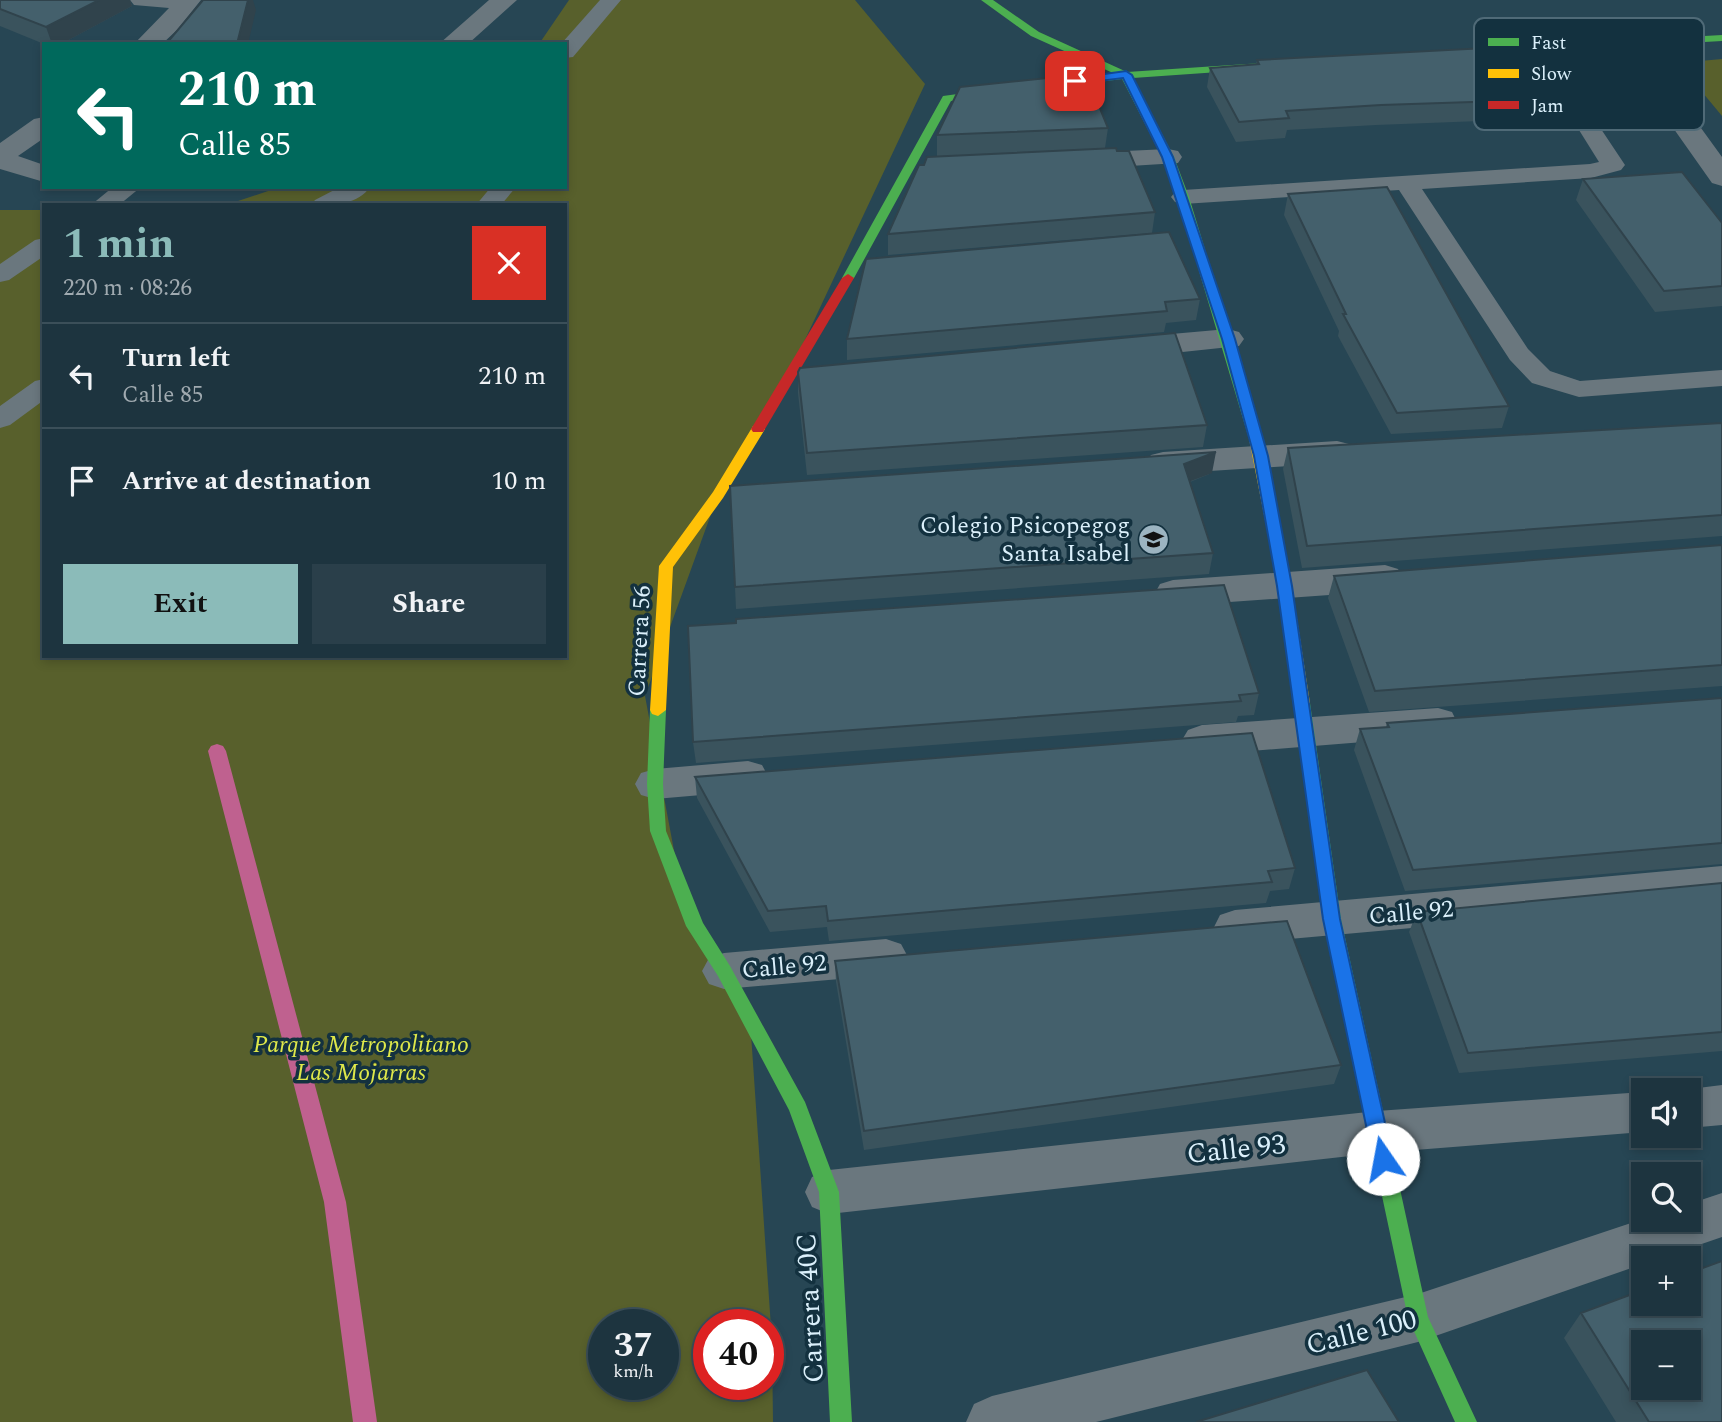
<!DOCTYPE html>
<meta charset="utf-8">
<style>
:root{--surface:#1d343f;--page:#2a3f4a;--text:#f1f3f6;--muted:#a0aab0;--line:#3b4f59;--accent:#8bbbb9}
body{margin:0;font-family:Spectral,serif;background:var(--page);color:var(--text);height:100vh;display:flex;flex-direction:column;font-size:26px;white-space:nowrap}
*{box-sizing:border-box;margin:0}
p{font-size:23px;color:var(--muted)}
.icon{flex:none;width:38px;height:38px;fill:none;stroke:currentColor;stroke-width:2;stroke-linecap:round;stroke-linejoin:round}
.map{position:relative;flex:1;overflow:hidden}
.sheet{position:absolute;left:42px;top:203px;width:525px;height:455px;display:flex;flex-direction:column;background:var(--surface);border-radius:0px;box-shadow:0 4px 10px #0003,0 0 0 2px var(--line)}
.sheet>*{flex:none}
.banner{position:absolute;left:42px;top:42px;width:525px;height:147px;border-radius:0px;box-shadow:0 4px 10px #0003,0 0 0 2px var(--line);background:#00695c;color:#fff;overflow:hidden}
.buttons{position:absolute;left:1631px;top:1078px;display:grid;gap:14px}
.buttons a{display:grid;place-items:center;width:70px;height:70px;border-radius:0px;background:var(--surface);box-shadow:0 4px 10px #0003,0 0 0 2px var(--line);font-size:35px}
.speed{position:absolute;left:588px;top:1309px;display:flex;gap:14px;font-size:35px;font-weight:700;text-align:center}
.speed>*{display:grid;place-content:center;width:91px;height:91px;border-radius:50%;background:var(--surface);box-shadow:0 4px 10px #0003,0 0 0 2px var(--line);line-height:1}
.speed small{font-size:18px;font-weight:400}
.speed .limit{border:10px solid #d22;background:#fff;color:#111}
.pin{position:absolute;display:grid;place-items:center;width:60px;height:60px;color:#fff;margin:-30px;border-radius:14px;box-shadow:0 4px 10px #0006}
.me{position:absolute;width:77px;margin:-38px;rotate:348deg;stroke-linejoin:round;filter:drop-shadow(0 0 5px #0008)}
.turn{display:flex;align-items:center;gap:24px;height:147px;padding:0 21px;font-size:32px}
.turn .icon{width:91px;height:91px;stroke-width:2.5}
.turn b{display:block;font-size:49px;line-height:60px}
.round{display:grid;place-items:center;flex:none;width:74px;height:74px;border-radius:0px;background:var(--page)}
.head{display:flex;align-items:center;justify-content:space-between;height:119px;padding:0 21px}
h1{font-size:42px;font-weight:700;line-height:52px;color:var(--accent)}
.cta{display:flex;gap:14px;margin-top:auto;padding:14px 21px}
.cta a{flex:1;height:80px;border-radius:0px;background:var(--accent);color:#111;font-size:28px;font-weight:700;line-height:80px;text-align:center}
.cta a+a{background:var(--page);color:var(--text)}
ul{padding:0;list-style:none}
li{display:flex;align-items:center;gap:21px;height:105px;padding:0 21px;border-top:2px solid var(--line)}
li div{flex:1}
li b{display:block;font-size:26px}
li em{font-style:normal}
.map>svg:first-child{display:block}
.green{fill:#58602c;fill-rule:evenodd}
.lines{fill:none;stroke-linecap:round;stroke-linejoin:round}
.stream{fill:#bf618f;fill-rule:evenodd}
.lane{fill:#6a777e;fill-rule:evenodd}
.street{fill:#6a777e;fill-rule:evenodd}
.fast{fill:#4caf50;fill-rule:evenodd}
.slow{fill:#ffc107;fill-rule:evenodd}
.jam{fill:#c62828;fill-rule:evenodd}
.wall{fill:#3a535d}
.shaded-wall{fill:#30434c}
.building{fill:#44606c;stroke:#30434c;stroke-width:2;fill-rule:evenodd}
.route{fill:#1a73e8;stroke:#114b97;stroke-width:2}
.labels{text-anchor:middle;stroke-width:7;stroke-linejoin:round;paint-order:stroke}
.poi-label{font-size:24px;fill:#dbf0fb;stroke:#13313f;text-anchor:end}
.street-label{font-size:24px;fill:#dbf0fb;stroke:#13313f}
.park-label{font-size:24px;font-style:italic;fill:#dfe84a;stroke:#13313f}
.near-street-label{font-size:28px;fill:#dbf0fb;stroke:#13313f}
.key{fill:#13313f;stroke:#4f6a77;stroke-width:2}
.key-label{font-size:19px;fill:#dbf0fb}
</style>
<div class="map">
<svg width="1722" height="1422" viewBox="0 0 1722 1422">
<rect width="100%" height="100%" fill="#274654"/>
<path class="green" d="M569 0H855L925 84 787 378 718 495 645 696 682 893 750 1019 772 1342 773 1422H0V210H44V656H565V205H226L280 187H565V44H539ZM604 1325H663V1384H604ZM709 1325H768V1384H709Z
M1722 59V116L1678 63Z"/>
<g class="lines">
<path class="stream" d="M217 744 223 746 226 751 346 1202 377 1422H353L324 1202 208 751 211 746Z"/>
<path class="lane" d="M600 0H621L573 57 565 58V44H561Z
M1580 107 1588 109 1591 114 1625 165 1621 170 1591 178 1422 189 1528 349 1550 371 1580 381 1722 370V386L1579 397 1532 383 1510 360 1399 190 1183 204 1175 202 1171 197 1175 192 1183 190 1590 164 1599 162 1569 114 1572 109Z
M113 187H141L119 205H91Z
M340 187H370C357 206 331 205 311 205L315 200Z
M491 187H516L501 205H476Z
M44 238V256L9 280 0 282V264L35 240Z
M44 379V400L10 425 0 428V406L35 381Z"/>
<path class="street" d="M130 0H201L177 30 162 44H134L169 8 134 5Z
M489 0H517L468 44H439Z
M1607 36 1642 50 1651 59 1722 157V186L1712 183 1633 71C1622 59 1603 56 1594 44L1598 39Z
M44 117V138L18 156 44 165V182L0 169V143L34 119Z
M1168 149 1178 151 1182 157 1178 163 1082 169 1072 167 1068 161 1072 155 1082 153Z
M1228 329 1239 332 1244 339 1239 346 1126 358 1115 355 1110 348 1115 341 1126 338Z
M1337 441 1349 444 1354 452 1349 460 1337 463 1163 474 1151 471 1146 463 1151 455 1163 452Z
M1385 565 1398 569 1403 578 1398 587 1385 591 1173 606 1160 602 1155 593 1160 584 1173 580Z
M1438 708 1452 712 1457 722 1452 732 1438 736 1202 755 1188 750 1182 740 1188 730 1202 725Z
M748 761 762 765 768 776 762 787 748 791 655 799 641 795 635 784 641 773 655 769Z
M1722 866V900L1235 944 1220 939 1214 927 1220 915 1235 910Z
M886 939 901 944 908 957 901 970 886 975 724 989 709 984 702 971 709 958 724 953Z
M1722 1085V1125L1689 1128V1090H1682Z
M1643 1092V1132L1377 1153 829 1214 812 1207 805 1192 812 1177 829 1170 1377 1111Z
M1722 1193V1237L1661 1258H1643V1264L1418 1342 1096 1422H966L974 1404 992 1396 1418 1294 1643 1219 1689 1220V1204Z"/>
<path class="fast" d="M981 0H993L1039 32 1127 72 1262 63 1267 66 1262 69 1133 78 1174 157 1189 197 1263 439 1261 442 1256 443 1249 439 1177 197 1162 157 1122 79 951 101 854 278 848 282 842 278 943 96 1113 73 1031 36Z
M1722 35V41L1476 55 1471 52 1476 49Z
M1302 697 1310 703 1341 919 1428 1317 1477 1422H1455L1408 1318 1323 919 1294 703Z
M658 704 666 710 663 784 666 831 703 923 730 966 805 1102 839 1192 852 1422H830L819 1192 789 1110 718 976 686 926 650 831 647 784 650 710Z"/>
<path class="slow" d="M758 425 765 429 723 498 673 567 666 710 658 716 652 714 650 710 659 566 713 492 753 426Z
M1256 435 1263 439 1292 586 1310 703 1302 709 1294 703 1278 586 1249 439Z"/>
<path class="jam" d="M848 274 854 278 765 429 763 432H753L751 429 842 278Z"/>
</g>
<path class="wall" d="M0 0H130L132 6 61 44H44L0 26Z
M1257 60 1562 99 1556 118 1376 125 1287 130 1285 138 1236 142 1207 87 1210 68 1256 64Z
M1108 128 1105 148 1117 151 1155 212 1152 233 888 255V234L924 165 937 156V135Z
M1583 179 1722 223V306L1655 312 1576 200Z
M1288 194 1509 406 1502 428 1391 434 1338 336 1339 331 1284 215Z
M866 259 1200 299 1196 320 1166 323 1164 332 847 360V339Z
M798 372 1207 425 1203 447 807 475 798 393Z
M1722 423V536L1302 568 1283 469 1288 448Z
M1212 473 1190 482 1213 553 1209 574 736 609 735 587Z
M1722 545V686L1369 712 1328 598 1334 576Z
M1259 693 1254 715 1238 716 1236 722 696 763 693 742Z
M1722 698V864L1405 891 1354 750 1360 729 1386 727 1387 723Z
M695 777 1295 868 1289 889 1270 891 1266 903 829 941 827 927 770 932 697 798Z
M1722 883V1051L1459 1073 1409 932 1417 912Z
M835 961 1341 1065 1334 1084 864 1150 836 982Z
M1581 1313 1722 1422H1616L1564 1338Z"/>
<path class="shaded-wall" d="M99 0H130L132 6 61 44H52L46 27Z
M248 0H253L256 10 248 44H237Z
M1216 452 1212 473 1180 485 1184 464Z"/>
<path class="building" d="M0 0H99L46 27 0 9Z
M203 0H248L237 44H166Z
M1525 46 1562 99 1381 105 1286 111 1289 118 1239 122 1210 68 1259 64 1257 60Z
M1086 74 1108 128 937 135 960 87Z
M1116 148 1117 151H1129L1155 212 888 234 919 165H924L927 157Z
M1682 172 1722 223V286L1664 291 1583 179Z
M1387 187 1509 406 1397 413 1343 314H1346L1288 194Z
M1169 232 1200 299 1165 302 1167 311 847 339 866 259Z
M1175 333 1207 425 807 453 798 372 800 368Z
M1722 423V515L1307 546 1288 448Z
M1216 452 1184 464 1213 553 735 587 730 486Z
M1722 545V665L1375 691 1334 576Z
M1224 585 1259 693 1239 695 1241 701 693 742 688 626 736 623V619Z
M1722 698V843L1413 870 1360 729 1389 727 1387 723Z
M1252 733 1295 868 1268 871 1272 882 828 921 826 906 768 911 695 777Z
M1722 883V1032L1468 1053 1417 912Z
M1287 921 1341 1065 864 1131 835 961Z
M1722 1261V1422H1649L1581 1313 1643 1290V1304H1689V1273ZM1643 1342H1689V1388H1643Z
M1367 1370 1399 1422H1196Z"/>
<path class="route" d="M1126 71 1132 75 1173 157 1235 339 1268 456 1292 586 1340 919 1393 1159 1390 1165 1383 1168 1376 1165 1373 1159 1323 919 1277 586 1254 456 1222 339 1162 157 1123 78 1075 84 1070 81 1075 78Z"/>
<defs>
<symbol id="school-disc" viewBox="-11 -11 22 22"><circle r="9.5" fill="#9cb4c1" stroke="#13313f"/><path d="M0-5L7-2L0 1L-7-2ZM-4 1L0 2.5L4 1V4Q0 6-4 4Z" fill="#111"/></symbol>
</defs>
<g fill-rule="evenodd">
<use href="#school-disc" x="1136" y="522" width="35" height="35"/>
</g>
<g class="labels">
<g class="poi-label">
<text x="1130" y="533">Colegio Psicopegog<tspan x="1130" dy="28">Santa Isabel</tspan></text>
</g>
<g class="street-label">
<text transform="translate(639 641) rotate(-87)" y="8">Carrera 56</text>
<text transform="translate(1411 912) rotate(-5)" y="8">Calle 92</text>
<text transform="translate(784 966) rotate(-5)" y="8">Calle 92</text>
</g>
<g class="park-label">
<text x="361" y="1052">Parque Metropolitano<tspan x="361" dy="28">Las Mojarras</tspan></text>
</g>
<g class="near-street-label">
<text transform="translate(1236 1148) rotate(-6)" y="10">Calle 93</text>
<text transform="translate(809 1308) rotate(-93)" y="10">Carrera 40C</text>
<text transform="translate(1361 1331) rotate(-14)" y="10">Calle 100</text>
</g>
</g>
<rect x="1474" y="18" width="230" height="112" rx="10" class="key"/>
<rect x="1488" y="38" width="31" height="8" fill="#4caf50"/>
<rect x="1488" y="69" width="31" height="9" fill="#ffc107"/>
<rect x="1488" y="101" width="31" height="8" fill="#c62828"/>
<g class="key-label">
<text x="1531" y="49">Fast</text>
<text x="1531" y="80">Slow</text>
<text x="1531" y="112">Jam</text>
</g>
</svg>
<div class="buttons">
<a><svg class="icon" aria-label="sound" viewBox="0 0 24 24"><path d="M4 9h4l5-4v14l-5-4H4zM17 9q2 3 0 6"/></svg></a>
<a><svg class="icon" aria-label="search" viewBox="0 0 24 24"><circle cx="10" cy="10" r="6"/><path d="M15 15l6 6"/></svg></a>
<a>+</a>
<a>−</a>
</div>
<div class="speed"><div>37<small>km/h</small></div><div class="limit">40</div></div>
<div class="pin" style="left:1075px;top:81px;background:#d93025"><svg class="icon" aria-label="arrive" viewBox="0 0 24 24"><path d="M6 21V4h12l-3 4 3 4H6"/></svg></div>
<svg class="me" style="left:1383px;top:1159px" viewBox="-20 -20 40 40"><circle r="19" fill="#fff"/><path d="M0-13L10 11 0 6-10 11z" fill="#1a73e8"/></svg>
<div class="banner">
<div class="turn"><svg class="icon" aria-label="left" viewBox="0 0 24 24"><path d="M17 20v-9H6M10 6l-5 5 5 5"/></svg><div><b>210 m</b>Calle 85</div></div>
</div>
<section class="sheet">
<div class="head"><div><h1>1 min</h1><p>220 m · 08:26</p></div><a class="round" style="background:#d93025;color:#fff"><svg class="icon" aria-label="close" viewBox="0 0 24 24"><path d="M6 6l12 12M18 6L6 18"/></svg></a></div>
<ul>
<li><svg class="icon" aria-label="left" viewBox="0 0 24 24"><path d="M17 20v-9H6M10 6l-5 5 5 5"/></svg><div><b>Turn left</b><p>Calle 85</p></div><em>210 m</em></li>
<li><svg class="icon" aria-label="arrive" viewBox="0 0 24 24"><path d="M6 21V4h12l-3 4 3 4H6"/></svg><div><b>Arrive at destination</b></div><em>10 m</em></li>
</ul>
<div class="cta"><a>Exit</a><a>Share</a></div>
</section>
</div>
